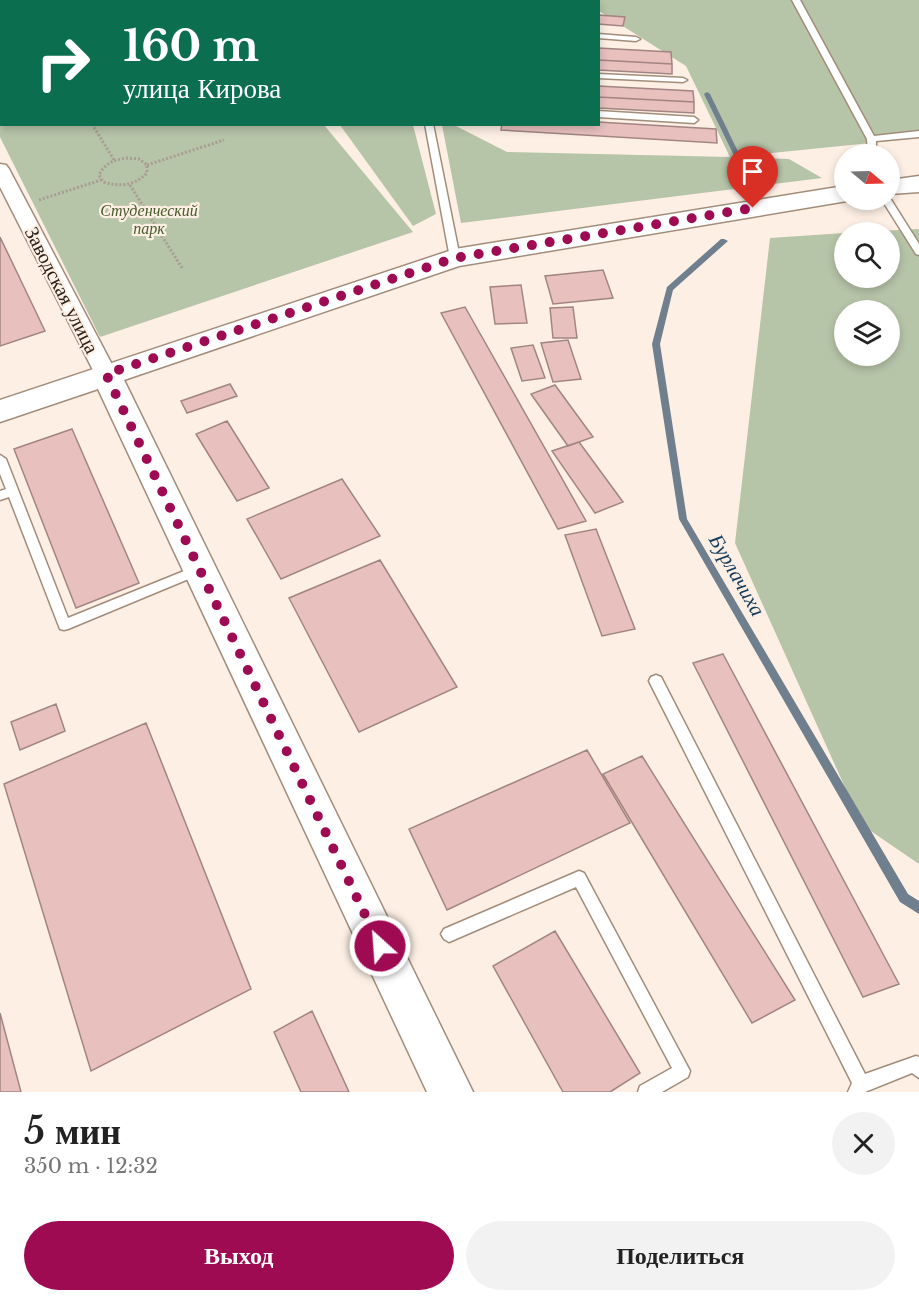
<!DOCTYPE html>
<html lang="ru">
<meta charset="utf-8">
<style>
:root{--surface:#fff;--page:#f2f2f2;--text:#222;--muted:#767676;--accent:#9f0b53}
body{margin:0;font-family:"Libre Baskerville",serif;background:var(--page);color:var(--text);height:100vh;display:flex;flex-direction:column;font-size:22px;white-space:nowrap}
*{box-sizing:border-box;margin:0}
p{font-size:20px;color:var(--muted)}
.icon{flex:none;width:33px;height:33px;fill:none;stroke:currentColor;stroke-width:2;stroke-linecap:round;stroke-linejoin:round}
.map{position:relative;height:1092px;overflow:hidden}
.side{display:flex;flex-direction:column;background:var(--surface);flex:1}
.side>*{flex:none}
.guide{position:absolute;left:0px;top:0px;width:600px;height:126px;box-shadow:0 3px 9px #0003;background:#0b6e4f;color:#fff;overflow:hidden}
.needle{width:39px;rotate:109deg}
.controls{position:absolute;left:834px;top:144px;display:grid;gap:12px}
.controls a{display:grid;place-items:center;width:66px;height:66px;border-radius:50%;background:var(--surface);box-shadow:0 3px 9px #0003;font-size:30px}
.pin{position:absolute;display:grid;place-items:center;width:51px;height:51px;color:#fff;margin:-62px -26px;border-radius:50% 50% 50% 0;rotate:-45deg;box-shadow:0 0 6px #0007}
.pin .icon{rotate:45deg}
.me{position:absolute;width:66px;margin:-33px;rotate:334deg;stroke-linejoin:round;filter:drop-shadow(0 0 4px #0008)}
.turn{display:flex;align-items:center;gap:21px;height:126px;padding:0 24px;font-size:27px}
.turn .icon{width:78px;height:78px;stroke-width:2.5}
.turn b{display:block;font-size:42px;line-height:51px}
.round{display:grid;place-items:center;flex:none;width:63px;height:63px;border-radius:32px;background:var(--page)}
.summary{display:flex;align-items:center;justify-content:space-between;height:102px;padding:0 24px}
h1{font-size:36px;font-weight:600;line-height:45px}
.primary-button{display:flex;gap:12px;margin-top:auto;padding:12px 24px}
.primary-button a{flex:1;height:69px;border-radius:36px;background:var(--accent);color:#fff;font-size:24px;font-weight:600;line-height:69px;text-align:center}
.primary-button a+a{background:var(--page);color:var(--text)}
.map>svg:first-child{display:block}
.green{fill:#b6c4a8;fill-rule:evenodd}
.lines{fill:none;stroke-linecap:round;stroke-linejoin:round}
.stream{fill:#707f8e;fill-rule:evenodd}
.building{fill:#e8c1bf;stroke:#a28583;stroke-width:1.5}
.lane-casing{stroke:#a28d7b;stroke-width:3}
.street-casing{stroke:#a28d7b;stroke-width:3}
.secondary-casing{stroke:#a28d7b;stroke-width:3}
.path{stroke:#a89c93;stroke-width:3;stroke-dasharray:2 2;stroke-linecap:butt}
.lane{fill:#fff;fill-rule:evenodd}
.street{fill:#fff;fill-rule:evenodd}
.secondary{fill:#fff;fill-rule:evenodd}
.route{stroke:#9f0b53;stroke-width:10;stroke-dasharray:0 18}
.labels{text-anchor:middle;stroke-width:4.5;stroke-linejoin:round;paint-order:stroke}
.far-park-label{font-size:16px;font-style:italic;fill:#465b2c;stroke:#fdefe4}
.street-label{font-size:20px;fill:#29211a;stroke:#fdefe4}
.water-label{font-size:21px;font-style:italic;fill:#133a5c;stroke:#fdefe4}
</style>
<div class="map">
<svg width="919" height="1092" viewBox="0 0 919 1092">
<rect width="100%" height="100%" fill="#fdefe4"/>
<path class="green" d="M582 0H919V138L734 157 789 159 822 178 461 223 442 125H454L507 152 730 157 686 66 599 11 598 2Z
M1 6 2 124 324 125 413 232 100 337 0 137Z
M340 125H413L436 214 413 226Z
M919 229V864L862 825 735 543 770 238 844 233V278H890V232H858ZM844 310H890V356H844Z"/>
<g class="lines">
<path class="stream" d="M707 92 710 94 748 172 747 173 745 174 742 172 704 94Z
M721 239H724L728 241 673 290 660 344 687 519 908 894 919 901V914L900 902 679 519 652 344 667 287Z"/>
</g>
<path class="building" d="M439 0H538L537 2Z
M598 15 625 17 623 26 598 24Z
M598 48 671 52 672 64 598 60Z
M598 60 672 64V74L598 70Z
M598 86 693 91 694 102 598 97Z
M598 97 694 102V113L598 108Z
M598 122 716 129 717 143 501 130 502 124H598Z
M0 237 45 331 0 346Z
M603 270 613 298 553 304 545 276Z
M521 285 527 323 495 324 490 287Z
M465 307 586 521 558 529 441 313Z
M573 307 577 338H553L550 308Z
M568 340 581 379 553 382 541 343Z
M533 345 545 378 522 381 511 348Z
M230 384 237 396 187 413 181 401Z
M555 385 593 437 568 446 531 394Z
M227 421 269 488 237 501 196 434Z
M72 429 139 583 76 608 14 449Z
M579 442 623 502 595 513 552 451Z
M342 479 380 536 281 579 247 519Z
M596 529 635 629 602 636 565 535Z
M380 560 457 687 359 732 289 598Z
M723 654 899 984 863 997 693 663Z
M56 704 65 731 20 750 11 722Z
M146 723 251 989 91 1071 4 784Z
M587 750 630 823 447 910 409 829Z
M642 756 795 1000 752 1023 603 774Z
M555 931 640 1073 610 1092H563L493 966Z
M312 1011 349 1092H301L274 1032Z
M0 1013 21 1092H0Z"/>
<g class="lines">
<defs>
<path id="lane" d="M409 0H417V2H409Z
M792 0H800L874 136 919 131V137L876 141V154H868L867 139Z
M598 34 636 37 640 39 636 41 598 38Z
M598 74 683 78 687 80 683 82 598 78Z
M598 111 694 117 698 120 694 123 598 117Z
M425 124H433L460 258 455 261 450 258Z
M890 198 919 244V255L916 254 882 200Z
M0 455 6 459 68 618 199 565 203 567 205 570 203 573 68 629 64 630 60 629 9 497 0 500V491L6 489 0 474Z
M656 675 661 677 865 1074 916 1056 919 1057V1078L912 1073 865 1092H848L852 1083 649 681 651 677Z
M579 871 584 873 690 1071 688 1077 662 1092H638L640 1086 672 1068 576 887 449 942 444 939 441 934 444 929Z"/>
<path id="street" d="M0 164 6 165 9 169 117 374 114 379 106 381 98 379 95 374 0 187Z"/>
<path id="secondary" d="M919 176V192L890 194V180Z
M844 186V200H853L459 266 124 380 473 1092H427L98 389 0 422V400L455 249Z"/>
</defs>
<use href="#lane" class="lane-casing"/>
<use href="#street" class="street-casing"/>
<use href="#secondary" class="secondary-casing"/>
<path class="path" d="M92 124 114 160
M126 158 139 159 147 165V173C134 186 120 187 103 182L99 175C105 163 114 160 126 158Z
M147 165 224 140
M130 185 182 268
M39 200 101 180"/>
<use href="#lane" class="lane"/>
<use href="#street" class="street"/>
<use href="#secondary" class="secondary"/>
</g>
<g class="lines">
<path class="route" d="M380 946 106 374 455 258 753 208"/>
</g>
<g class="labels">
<g class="far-park-label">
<text x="149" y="216">Студенческий<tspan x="149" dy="18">парк</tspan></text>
</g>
<g class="street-label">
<text transform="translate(62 290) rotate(63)" y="7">Заводская улица</text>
</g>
<g class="water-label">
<text transform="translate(737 575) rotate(60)" y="7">Бурлачиха</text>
</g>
</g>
</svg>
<div class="controls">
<a><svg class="needle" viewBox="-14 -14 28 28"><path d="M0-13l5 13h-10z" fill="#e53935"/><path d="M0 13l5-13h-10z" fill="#767676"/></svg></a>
<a><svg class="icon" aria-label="search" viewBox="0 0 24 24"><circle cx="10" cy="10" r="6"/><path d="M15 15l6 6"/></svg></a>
<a><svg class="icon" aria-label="layers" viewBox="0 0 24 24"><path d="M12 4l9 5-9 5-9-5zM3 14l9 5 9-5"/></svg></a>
</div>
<div class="pin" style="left:753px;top:208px;background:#d93025"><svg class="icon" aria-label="arrive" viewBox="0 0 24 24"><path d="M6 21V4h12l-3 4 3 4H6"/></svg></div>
<svg class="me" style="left:380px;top:946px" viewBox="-20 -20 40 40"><circle r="17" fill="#9f0b53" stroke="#fff" stroke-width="3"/><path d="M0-11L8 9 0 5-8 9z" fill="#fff"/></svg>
<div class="guide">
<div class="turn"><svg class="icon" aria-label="right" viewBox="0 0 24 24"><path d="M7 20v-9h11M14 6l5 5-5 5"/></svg><div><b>160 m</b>улица Кирова</div></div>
</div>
</div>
<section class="side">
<div class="summary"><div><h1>5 мин</h1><p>350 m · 12:32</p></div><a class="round"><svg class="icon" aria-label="close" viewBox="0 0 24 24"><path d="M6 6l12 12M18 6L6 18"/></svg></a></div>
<div class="primary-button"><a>Выход</a><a>Поделиться</a></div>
</section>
